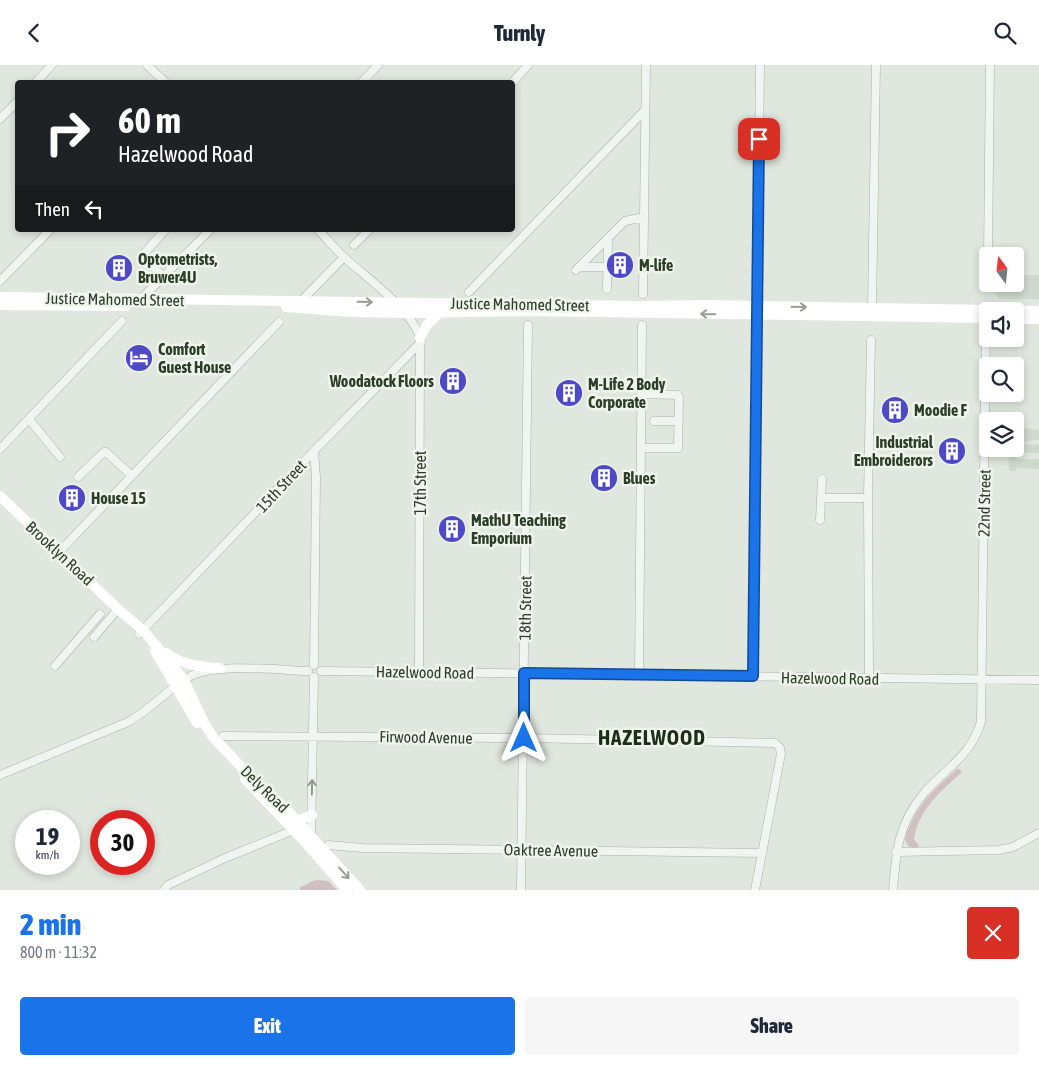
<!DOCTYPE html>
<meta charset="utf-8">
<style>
:root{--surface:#fff;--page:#f6f6f7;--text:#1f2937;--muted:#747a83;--accent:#1a73e8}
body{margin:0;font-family:"Asap Condensed",sans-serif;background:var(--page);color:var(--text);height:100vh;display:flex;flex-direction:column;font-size:19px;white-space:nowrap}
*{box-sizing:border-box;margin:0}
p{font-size:16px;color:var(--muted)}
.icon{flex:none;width:28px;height:28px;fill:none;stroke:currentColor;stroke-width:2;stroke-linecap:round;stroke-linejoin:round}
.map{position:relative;height:825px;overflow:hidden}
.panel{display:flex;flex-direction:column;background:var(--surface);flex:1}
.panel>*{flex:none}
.hud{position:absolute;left:15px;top:15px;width:500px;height:152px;border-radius:5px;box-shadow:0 2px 8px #0003;background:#202124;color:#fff;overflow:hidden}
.needle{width:32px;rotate:345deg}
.controls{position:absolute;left:979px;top:182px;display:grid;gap:10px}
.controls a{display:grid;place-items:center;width:45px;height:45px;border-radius:5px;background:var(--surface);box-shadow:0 2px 8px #0003;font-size:25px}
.speed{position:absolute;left:15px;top:745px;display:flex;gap:10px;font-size:25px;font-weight:700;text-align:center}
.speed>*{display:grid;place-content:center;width:65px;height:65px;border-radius:50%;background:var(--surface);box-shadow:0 2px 8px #0003;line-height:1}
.speed small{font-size:12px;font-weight:400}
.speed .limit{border:8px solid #d22;background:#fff;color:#111}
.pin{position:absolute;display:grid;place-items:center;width:42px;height:42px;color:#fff;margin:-21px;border-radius:10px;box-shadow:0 2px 8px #0006}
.me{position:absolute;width:55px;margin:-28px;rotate:0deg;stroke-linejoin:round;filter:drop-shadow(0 0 4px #0008)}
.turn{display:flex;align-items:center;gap:18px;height:105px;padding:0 20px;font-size:22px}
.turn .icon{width:65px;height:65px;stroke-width:2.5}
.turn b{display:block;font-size:35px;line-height:42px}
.then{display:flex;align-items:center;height:48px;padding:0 20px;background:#0003;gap:10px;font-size:19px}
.round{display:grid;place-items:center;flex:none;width:52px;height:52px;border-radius:5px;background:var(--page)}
.overview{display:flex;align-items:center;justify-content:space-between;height:85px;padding:0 20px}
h1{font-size:30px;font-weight:800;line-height:38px;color:var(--accent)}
.button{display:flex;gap:10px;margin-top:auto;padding:10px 20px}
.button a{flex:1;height:58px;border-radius:5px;background:var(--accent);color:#fff;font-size:20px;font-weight:800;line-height:58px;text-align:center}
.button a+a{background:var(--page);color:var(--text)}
header{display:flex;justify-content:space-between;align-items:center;height:65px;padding:0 20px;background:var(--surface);font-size:22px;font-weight:800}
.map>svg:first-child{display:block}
.built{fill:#cfd9cc}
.green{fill:#d0c0c1}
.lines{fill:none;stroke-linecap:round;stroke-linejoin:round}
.street-casing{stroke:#a6b1a4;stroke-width:9}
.street{stroke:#f1f5f1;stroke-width:8}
.secondary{stroke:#fff;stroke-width:10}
.oneway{stroke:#969e94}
.oneway2{stroke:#8e998c}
.route-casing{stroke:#114b97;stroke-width:12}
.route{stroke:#1a73e8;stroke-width:9}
.labels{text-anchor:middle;stroke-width:5;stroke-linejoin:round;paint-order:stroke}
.poi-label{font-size:16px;font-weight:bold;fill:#2c3d28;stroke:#eff5ed;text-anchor:start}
.street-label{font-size:16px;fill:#2c3d28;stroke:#eff5ed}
.district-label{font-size:21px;font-weight:bold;letter-spacing:1px;fill:#1d2e1a;stroke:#eff5ed}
</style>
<header><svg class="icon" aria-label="back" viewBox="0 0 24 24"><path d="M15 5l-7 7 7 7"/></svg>Turnly<svg class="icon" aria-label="search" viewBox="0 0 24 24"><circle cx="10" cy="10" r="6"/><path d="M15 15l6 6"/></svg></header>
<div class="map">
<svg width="1039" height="825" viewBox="0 0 1039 825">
<rect width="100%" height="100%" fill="#e0e7de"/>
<path class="built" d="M1015 210H1039V234H1000L995 229V219H1015Z
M1015 362 1039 365V374L1019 379 1039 380V388H1017L1016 394H1039V404L1017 403 1016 406H1009L1008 384H1015Z"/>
<path class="green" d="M958 703 962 707C942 725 917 746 914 775L919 780 918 782H910C902 775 906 769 910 761 920 736 939 720 958 703Z
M317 815 328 816 337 825H300V822L308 819 310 817Z"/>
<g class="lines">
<defs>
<path id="street" d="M147 0 166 18
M35 18 52 0
M361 18 378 0
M512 18 528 0
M0 54 18 36
M318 165C327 174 335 184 345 193 367 213 412 245 420 273L419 607
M354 180 369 165
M988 191 990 0
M579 202H608
M576 205 625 156 644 152
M164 212 143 192V190L165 165
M0 216 50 165
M607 224 608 173
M469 227 645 45
M643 229 646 0
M140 235 210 165
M301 236 344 192
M872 243 876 0
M29 354 60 392
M654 356H679
M641 383H678L679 332 678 330 641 329
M0 384 122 256
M78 412 104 387H106L132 411
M821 433H868
M820 455 822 414
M59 487 279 257
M139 569 314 386 421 277
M94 572 118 544
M314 600 316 412 314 386
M55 601 100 549
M321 606 1039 615
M639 609 642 260
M753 611 760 0
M869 613 868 433 871 275
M223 671 524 673 775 678 780 683 781 689 755 825
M0 710 128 657C150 645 166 626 187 613 213 597 277 605 308 606
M311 771 314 612
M323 784 328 780 363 783 762 788
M896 787 999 785 1013 782 1039 768
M164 825 168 820 225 793 294 765
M521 825 528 260
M893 825C896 787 898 759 924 728 946 703 971 691 981 657L986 261"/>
</defs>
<use href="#street" class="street-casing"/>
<use href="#street" class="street"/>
<path class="secondary" d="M0 232 642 241 705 240 1039 246
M0 240 126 241
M286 242 350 247 414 248 530 246 988 253
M1015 254H1039
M420 273 427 260 439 248
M0 431 118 544 143 565 184 615 204 658 213 672 247 708 284 742 360 825
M155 586 197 658
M166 588C183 600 199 602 220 603
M245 714 304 776 347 825
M297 756 312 750"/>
</g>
<defs><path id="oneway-shaft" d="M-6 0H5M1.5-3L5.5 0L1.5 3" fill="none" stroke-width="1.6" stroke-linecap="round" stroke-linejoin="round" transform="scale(1.25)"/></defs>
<g class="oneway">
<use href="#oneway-shaft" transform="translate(365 237) rotate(1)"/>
<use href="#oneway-shaft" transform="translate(799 242) rotate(1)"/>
<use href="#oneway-shaft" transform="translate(708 249) rotate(-179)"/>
<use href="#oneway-shaft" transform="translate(344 808) rotate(48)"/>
</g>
<use class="oneway2" href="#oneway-shaft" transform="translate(312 722) rotate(-89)"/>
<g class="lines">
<defs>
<path id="route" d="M524 673V608L753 611 759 74"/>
</defs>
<use href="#route" class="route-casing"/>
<use href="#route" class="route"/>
</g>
<defs>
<symbol id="building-disc" viewBox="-11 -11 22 22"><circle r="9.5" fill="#4e49c6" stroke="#eff5ed"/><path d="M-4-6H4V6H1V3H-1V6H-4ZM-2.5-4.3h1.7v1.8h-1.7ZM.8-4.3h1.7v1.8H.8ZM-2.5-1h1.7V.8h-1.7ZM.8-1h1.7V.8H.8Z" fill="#fff"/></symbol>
<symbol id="hotel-disc" viewBox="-11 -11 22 22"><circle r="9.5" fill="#4e49c6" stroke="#eff5ed"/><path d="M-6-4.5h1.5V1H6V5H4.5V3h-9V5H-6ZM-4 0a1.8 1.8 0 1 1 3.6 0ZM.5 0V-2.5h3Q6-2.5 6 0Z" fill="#fff"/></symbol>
</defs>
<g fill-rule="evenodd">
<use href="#building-disc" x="604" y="184" width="32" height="32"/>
<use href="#building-disc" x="103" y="187" width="32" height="32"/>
<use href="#hotel-disc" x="123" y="277" width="32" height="32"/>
<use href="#building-disc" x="437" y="300" width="32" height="32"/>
<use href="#building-disc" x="553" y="312" width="32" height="32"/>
<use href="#building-disc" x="879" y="329" width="32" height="32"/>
<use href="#building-disc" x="936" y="370" width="32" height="32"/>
<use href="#building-disc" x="588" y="397" width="32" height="32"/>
<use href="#building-disc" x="56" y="417" width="32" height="32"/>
<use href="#building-disc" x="436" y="448" width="32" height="32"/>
</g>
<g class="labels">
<g class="poi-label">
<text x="138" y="200">Optometrists,<tspan x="138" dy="18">Bruwer4U</tspan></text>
<text x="639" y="206">M-life</text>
<text x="158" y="290">Comfort<tspan x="158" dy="18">Guest House</tspan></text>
<text x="434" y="322" text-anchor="end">Woodatock Floors</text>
<text x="588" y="325">M-Life 2 Body<tspan x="588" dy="18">Corporate</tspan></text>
<text x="914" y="351">Moodie F</text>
<text x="933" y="383" text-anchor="end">Industrial<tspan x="933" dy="18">Embroiderors</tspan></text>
<text x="623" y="419">Blues</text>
<text x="91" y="439">House 15</text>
<text x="471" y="461">MathU Teaching<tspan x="471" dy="18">Emporium</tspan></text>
</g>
<g class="street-label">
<text transform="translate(115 234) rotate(1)" y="6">Justice Mahomed Street</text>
<text transform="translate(520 239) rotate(1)" y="6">Justice Mahomed Street</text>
<text transform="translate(420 418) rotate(-90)" y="6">17th Street</text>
<text transform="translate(281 421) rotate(-47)" y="6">15th Street</text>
<text transform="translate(984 438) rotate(-89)" y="6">22nd Street</text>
<text transform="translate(60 488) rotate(43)" y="6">Brooklyn Road</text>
<text transform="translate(525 543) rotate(-89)" y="6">18th Street</text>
<text transform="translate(425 607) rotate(1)" y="6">Hazelwood Road</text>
<text transform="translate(830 613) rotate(1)" y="6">Hazelwood Road</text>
<text transform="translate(426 672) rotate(1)" y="6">Firwood Avenue</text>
<text transform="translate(265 724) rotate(44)" y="6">Dely Road</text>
<text transform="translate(551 785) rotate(1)" y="6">Oaktree Avenue</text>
</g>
<g class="district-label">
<text x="652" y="680">HAZELWOOD</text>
</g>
</g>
</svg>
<div class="controls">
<a><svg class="needle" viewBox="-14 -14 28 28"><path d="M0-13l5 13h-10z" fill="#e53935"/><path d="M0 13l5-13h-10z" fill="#747a83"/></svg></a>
<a><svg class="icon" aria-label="sound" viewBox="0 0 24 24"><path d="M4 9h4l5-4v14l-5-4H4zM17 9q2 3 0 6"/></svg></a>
<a><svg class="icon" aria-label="search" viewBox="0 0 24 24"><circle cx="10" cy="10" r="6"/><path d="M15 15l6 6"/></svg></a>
<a><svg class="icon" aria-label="layers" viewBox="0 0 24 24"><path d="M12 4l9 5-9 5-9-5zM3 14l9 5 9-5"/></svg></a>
</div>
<div class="speed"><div>19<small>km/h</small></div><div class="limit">30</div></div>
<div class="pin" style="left:759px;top:74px;background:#d93025"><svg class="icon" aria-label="arrive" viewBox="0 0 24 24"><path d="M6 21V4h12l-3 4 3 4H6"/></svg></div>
<svg class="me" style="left:524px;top:673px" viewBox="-20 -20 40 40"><path d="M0-17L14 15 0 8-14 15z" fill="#1a73e8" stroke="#fff" stroke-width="4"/></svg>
<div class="hud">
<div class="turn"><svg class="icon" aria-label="right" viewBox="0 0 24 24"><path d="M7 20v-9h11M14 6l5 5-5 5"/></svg><div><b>60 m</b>Hazelwood Road</div></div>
<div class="then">Then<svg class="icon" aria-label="left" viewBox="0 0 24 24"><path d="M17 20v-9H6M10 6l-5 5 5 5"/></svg></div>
</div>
</div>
<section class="panel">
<div class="overview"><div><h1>2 min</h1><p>800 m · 11:32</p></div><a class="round" style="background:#d93025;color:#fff"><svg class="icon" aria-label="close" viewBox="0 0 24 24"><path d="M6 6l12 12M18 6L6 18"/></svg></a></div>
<div class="button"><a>Exit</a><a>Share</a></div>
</section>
